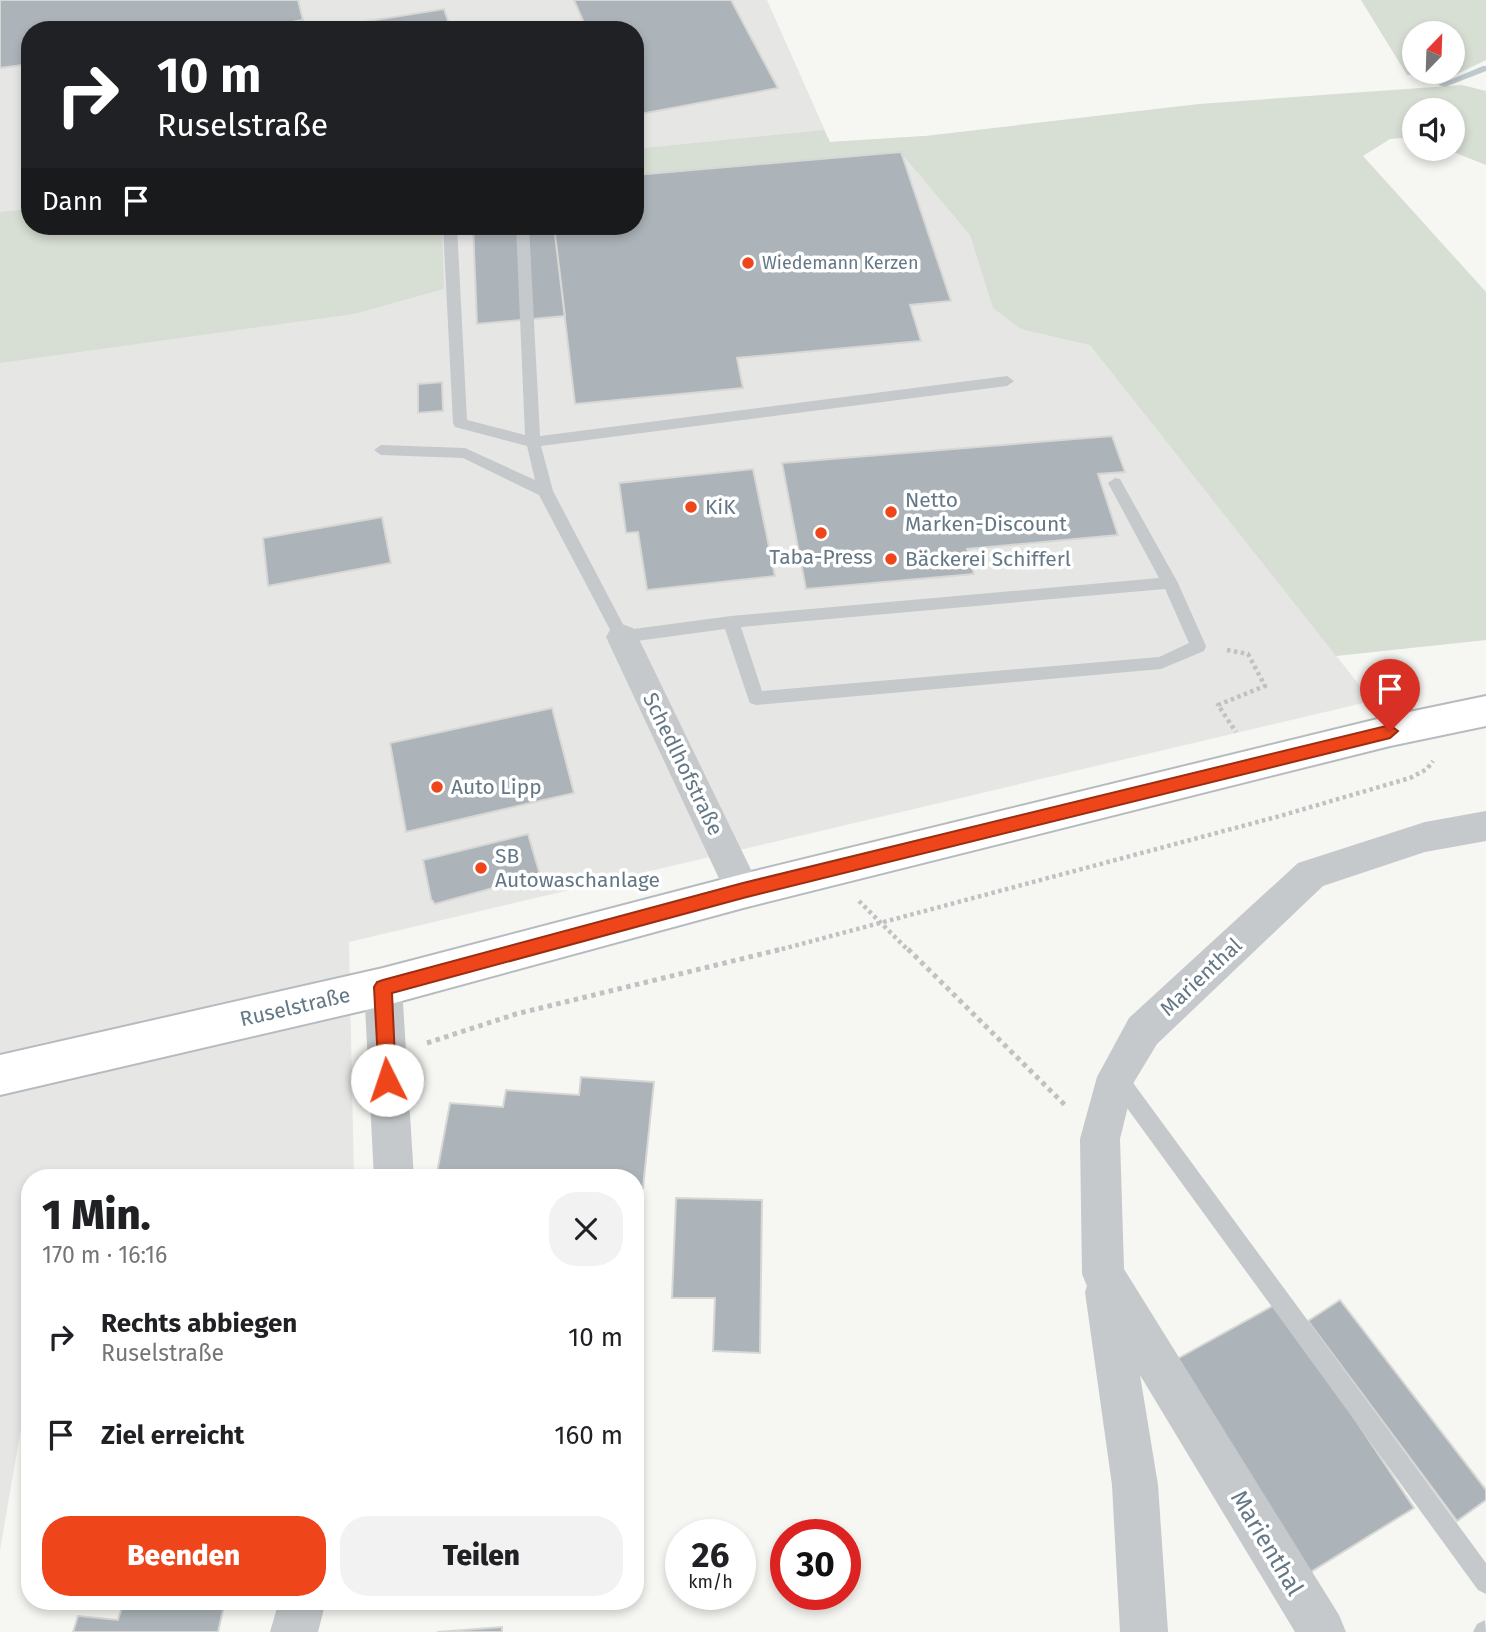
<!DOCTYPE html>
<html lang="de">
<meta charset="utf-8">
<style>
:root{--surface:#fff;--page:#f2f2f2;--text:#202124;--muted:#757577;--accent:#ee461a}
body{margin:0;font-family:"Fira Sans",sans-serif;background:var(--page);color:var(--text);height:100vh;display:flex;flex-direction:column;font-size:26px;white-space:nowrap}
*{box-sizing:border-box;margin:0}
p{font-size:23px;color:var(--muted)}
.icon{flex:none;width:38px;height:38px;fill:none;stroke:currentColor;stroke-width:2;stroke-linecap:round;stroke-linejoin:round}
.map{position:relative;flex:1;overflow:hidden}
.drawer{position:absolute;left:21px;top:1169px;width:623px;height:441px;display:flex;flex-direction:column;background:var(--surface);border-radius:28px;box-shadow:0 4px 10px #0003}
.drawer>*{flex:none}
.hud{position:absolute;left:21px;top:21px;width:623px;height:214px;border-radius:28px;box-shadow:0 4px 10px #0003;background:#202124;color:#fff;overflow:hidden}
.needle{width:46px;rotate:23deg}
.tools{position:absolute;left:1402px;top:21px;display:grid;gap:14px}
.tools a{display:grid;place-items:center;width:63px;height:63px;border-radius:50%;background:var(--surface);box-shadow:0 4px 10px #0003;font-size:35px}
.speed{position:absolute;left:665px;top:1519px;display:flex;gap:14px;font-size:35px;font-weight:700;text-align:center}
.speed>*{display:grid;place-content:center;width:91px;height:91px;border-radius:50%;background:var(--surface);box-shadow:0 4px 10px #0003;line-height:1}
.speed small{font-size:18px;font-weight:400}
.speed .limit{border:10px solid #d22;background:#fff;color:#111}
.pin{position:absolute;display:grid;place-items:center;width:60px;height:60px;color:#fff;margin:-72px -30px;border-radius:50% 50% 50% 0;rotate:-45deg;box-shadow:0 0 7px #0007}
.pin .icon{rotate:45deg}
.me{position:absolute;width:77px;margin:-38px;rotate:356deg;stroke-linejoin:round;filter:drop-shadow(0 0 5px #0008)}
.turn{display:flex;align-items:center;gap:24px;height:147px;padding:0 21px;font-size:32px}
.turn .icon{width:91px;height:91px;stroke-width:2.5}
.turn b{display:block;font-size:49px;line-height:60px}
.then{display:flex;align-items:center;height:66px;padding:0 21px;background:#0003;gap:14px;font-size:26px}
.round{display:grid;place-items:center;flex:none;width:74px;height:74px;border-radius:28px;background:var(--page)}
.head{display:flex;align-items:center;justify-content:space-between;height:119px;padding:0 21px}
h1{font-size:42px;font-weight:800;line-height:52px}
.button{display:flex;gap:14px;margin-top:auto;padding:14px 21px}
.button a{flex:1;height:80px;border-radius:28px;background:var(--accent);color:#fff;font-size:28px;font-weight:800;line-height:80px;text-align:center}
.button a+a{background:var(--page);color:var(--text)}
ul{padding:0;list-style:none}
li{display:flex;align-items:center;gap:21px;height:98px;padding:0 21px}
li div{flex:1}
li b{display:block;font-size:26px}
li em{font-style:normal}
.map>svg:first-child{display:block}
.built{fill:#e6e7e5;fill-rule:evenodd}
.green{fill:#d7ded3;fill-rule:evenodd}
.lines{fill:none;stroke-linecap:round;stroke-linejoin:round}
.stream{fill:#bcc9cd;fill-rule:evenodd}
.building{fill:#acb4b9;stroke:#d7d7d5;stroke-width:2}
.secondary-casing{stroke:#b5bbbf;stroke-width:4}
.path-far1{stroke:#bfc1c3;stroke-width:4.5;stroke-dasharray:3.5 3.5;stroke-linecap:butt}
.path{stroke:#bfc1c3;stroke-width:5;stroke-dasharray:4.5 4.5;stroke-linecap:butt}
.service{fill:#c5c9cc;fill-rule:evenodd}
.minor{fill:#c5c9cc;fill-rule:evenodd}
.secondary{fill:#fff;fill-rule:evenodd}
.route{fill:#ee461a;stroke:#9b2e11;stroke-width:2}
.poi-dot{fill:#ee461a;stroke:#fff;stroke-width:2.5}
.labels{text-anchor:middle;stroke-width:7;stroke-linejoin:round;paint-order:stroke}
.far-poi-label{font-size:18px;fill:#637785;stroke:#fff;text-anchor:start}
.poi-label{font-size:21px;fill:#637785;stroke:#fff;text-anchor:start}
.street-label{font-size:21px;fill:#637785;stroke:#fff}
.near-street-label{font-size:24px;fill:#637785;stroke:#fff}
</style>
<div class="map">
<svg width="1486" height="1632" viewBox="0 0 1486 1632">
<rect width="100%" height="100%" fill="#f6f6f2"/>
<path class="built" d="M0 0H767L830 142 925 136 1372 701 349 942 354 1178H30V1377L0 1550ZM30 30H635V226H30Z"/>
<path class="green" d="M1361 0H1486V60L1451 77 1407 75ZM1452 33V72H1414V33Z
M1462 85 1486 91V165L1446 149H1452V110H1414V137L1390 139 1363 156 1486 292V640L1336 656 1090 345 1021 329 993 308 970 235 901 153 635 175V149L824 130 830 142 925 136 1199 104Z
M30 209V226H442L444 289 354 314 0 363V212Z"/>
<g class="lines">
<path class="stream" d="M1483 66H1486V71L1445 87 1438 85Z"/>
</g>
<path class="building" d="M0 0H298L303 20 245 30H30V64L0 68Z
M574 0H731L778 88 635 115V30H587Z
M444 9 451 30H344L343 25Z
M901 152 951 301 910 305 921 341 737 358 743 388 575 404 554 226H635V175Z
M473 226H554L565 316 477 324Z
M442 382 443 411 418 413V384Z
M1112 436 1125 472 1098 474 1118 535 967 549 974 574 806 589 782 463Z
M753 469 775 576 647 590 638 532 626 533 619 483Z
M382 517 391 563 268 586 263 538Z
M552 708 574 793 406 832 390 743Z
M528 834 540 875 435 904 431 899 423 860Z
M581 1077 654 1082 643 1188 635 1187V1178H436L450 1103 503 1107 506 1090 579 1095Z
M676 1198 762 1200 760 1353 713 1351 715 1298H672Z
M1340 1300 1486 1490V1500L1457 1521 1308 1321Z
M1278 1303 1414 1508 1309 1573 1177 1359Z
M124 1601H225L218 1632H73L78 1616 118 1620Z
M502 1627V1632H437Z"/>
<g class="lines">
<defs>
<path id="secondary" d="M1486 696V726L1390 746 743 908 383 1006 0 1095V1055L383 968 743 874 1390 716Z"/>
</defs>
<use href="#secondary" class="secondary-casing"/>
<path class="path-far1" d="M1227 650 1248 654 1265 686 1218 705 1236 732
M859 901 909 951
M775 951 1280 816 1410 778 1427 769 1433 761"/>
<path class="path" d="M908 949 1067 1107
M427 1043 516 1014 782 949"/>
<path class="service" d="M443 226H457L467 420 525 435 516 226H529L540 436 1007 376 1014 381 1007 386 541 446 553 491 626 630 731 616 1159 578 1108 483 1115 478 1120 479 1178 583 1206 646 1204 651 1161 669 756 705 750 703 748 698 725 629 622 643 616 641 539 495 463 458 381 455 374 450 381 445 465 448 535 480 527 446 455 427 453 423ZM1165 589 1189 643 1159 657 762 691 741 627Z
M1118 1070 1125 1072 1486 1563V1594L1478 1590 1111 1086 1108 1079 1111 1072Z
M1485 1620 1486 1632H1473L1477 1624Z"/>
<path class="minor" d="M622 624 633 628 638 637 756 880 761 891 756 902 743 907 730 902 606 637 611 628Z
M1486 811V841L1425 852 1323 886 1157 1044 1134 1082 1120 1139 1124 1269 1339 1615 1346 1632H1295L1140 1375 1158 1485 1168 1632H1120L1112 1485 1085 1292 1087 1286 1082 1274 1080 1139 1097 1077 1129 1018 1298 863 1425 822Z
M383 970 396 975 402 987 414 1178H374L364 987 370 975Z
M279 1601H326L318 1632H270Z"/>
<use href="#secondary" class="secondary"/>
</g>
<path class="route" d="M1390 725 1398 731 1390 738 743 898 392 993 396 1080 394 1086 387 1089 381 1086 379 1080 374 987 377 982 383 980 743 883Z"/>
<g class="poi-dot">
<circle cx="748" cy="263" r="7"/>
<circle cx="691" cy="507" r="7"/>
<circle cx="891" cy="512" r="7"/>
<circle cx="821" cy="533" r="7"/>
<circle cx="891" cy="559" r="7"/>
<circle cx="437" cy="787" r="7"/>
<circle cx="481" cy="868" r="7"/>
</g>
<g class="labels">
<g class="far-poi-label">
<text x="762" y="269">Wiedemann Kerzen</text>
</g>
<g class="poi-label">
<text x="905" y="507">Netto<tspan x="905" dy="24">Marken-Discount</tspan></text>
<text x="705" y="514">KiK</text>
<text x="821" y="564" text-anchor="middle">Taba-Press</text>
<text x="905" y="566">Bäckerei Schifferl</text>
<text x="451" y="794">Auto Lipp</text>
<text x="495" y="863">SB<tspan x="495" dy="24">Autowaschanlage</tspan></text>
</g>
<g class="street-label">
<text transform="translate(683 764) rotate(64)" y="7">Schedlhofstraße</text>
<text transform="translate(1201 977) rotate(-43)" y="7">Marienthal</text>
<text transform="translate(295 1007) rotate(-13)" y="7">Ruselstraße</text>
</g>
<g class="near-street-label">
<text transform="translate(1267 1543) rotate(59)" y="8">Marienthal</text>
</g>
</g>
</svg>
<div class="tools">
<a><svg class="needle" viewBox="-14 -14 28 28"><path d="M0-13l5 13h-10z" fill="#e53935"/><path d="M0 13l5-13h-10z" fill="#757577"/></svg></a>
<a><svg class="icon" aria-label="sound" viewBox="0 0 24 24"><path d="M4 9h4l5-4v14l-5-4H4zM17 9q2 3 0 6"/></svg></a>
</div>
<div class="speed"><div>26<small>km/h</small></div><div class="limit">30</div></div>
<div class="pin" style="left:1390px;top:731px;background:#d93025"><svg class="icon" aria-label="arrive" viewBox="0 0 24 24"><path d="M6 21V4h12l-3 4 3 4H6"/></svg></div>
<svg class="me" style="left:387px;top:1080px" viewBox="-20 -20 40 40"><circle r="19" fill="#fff"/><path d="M0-13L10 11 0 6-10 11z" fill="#ee461a"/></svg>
<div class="hud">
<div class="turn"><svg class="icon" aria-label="right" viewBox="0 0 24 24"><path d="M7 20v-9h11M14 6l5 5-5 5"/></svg><div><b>10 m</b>Ruselstraße</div></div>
<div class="then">Dann<svg class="icon" aria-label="arrive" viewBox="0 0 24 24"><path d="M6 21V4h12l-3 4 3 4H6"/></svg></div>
</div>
<section class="drawer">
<div class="head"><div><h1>1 Min.</h1><p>170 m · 16:16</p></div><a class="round"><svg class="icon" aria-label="close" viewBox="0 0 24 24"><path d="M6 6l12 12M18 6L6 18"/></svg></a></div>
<ul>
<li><svg class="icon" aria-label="right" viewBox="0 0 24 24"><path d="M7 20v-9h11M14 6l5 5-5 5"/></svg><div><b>Rechts abbiegen</b><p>Ruselstraße</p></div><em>10 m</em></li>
<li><svg class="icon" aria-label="arrive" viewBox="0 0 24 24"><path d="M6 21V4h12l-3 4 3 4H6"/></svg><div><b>Ziel erreicht</b></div><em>160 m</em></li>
</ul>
<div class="button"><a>Beenden</a><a>Teilen</a></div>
</section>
</div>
